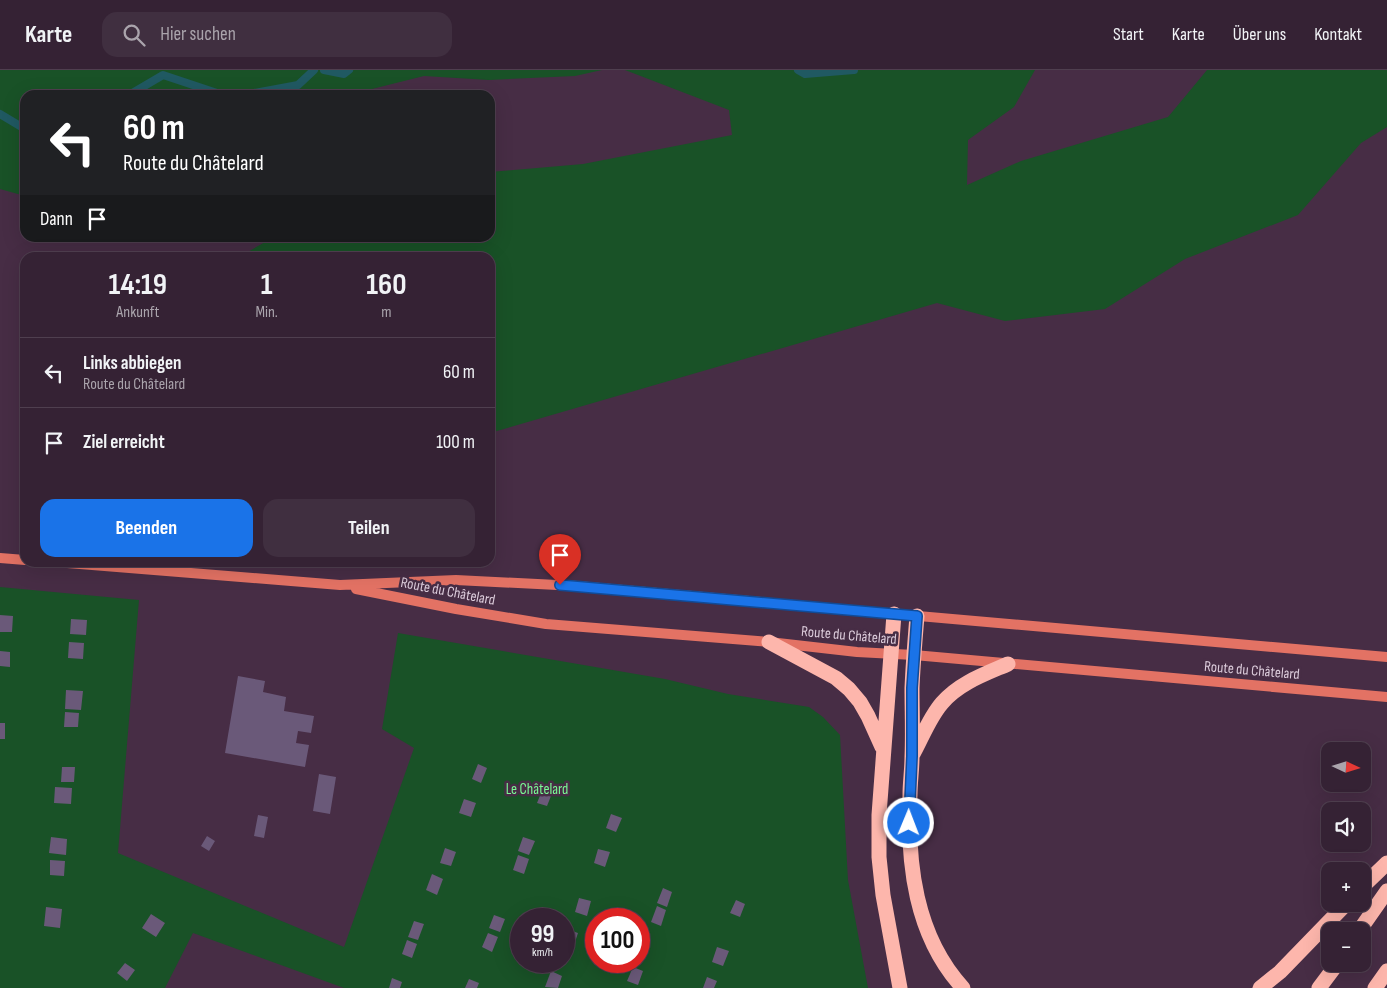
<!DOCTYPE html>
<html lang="de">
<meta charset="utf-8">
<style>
:root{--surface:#352234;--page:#402f40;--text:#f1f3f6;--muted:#aaa4ac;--line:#4f3f4f;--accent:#1a73e8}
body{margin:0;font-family:"Sofia Sans Condensed",sans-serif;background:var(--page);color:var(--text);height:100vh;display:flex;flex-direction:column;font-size:19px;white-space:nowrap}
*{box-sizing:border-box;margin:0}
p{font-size:16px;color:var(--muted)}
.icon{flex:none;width:28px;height:28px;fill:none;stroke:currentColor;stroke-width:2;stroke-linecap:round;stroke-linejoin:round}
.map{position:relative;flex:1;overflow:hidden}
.details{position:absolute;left:20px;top:182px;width:475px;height:315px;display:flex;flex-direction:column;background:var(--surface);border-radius:15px;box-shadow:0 5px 20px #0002,0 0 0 1px var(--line)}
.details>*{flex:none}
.top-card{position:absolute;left:20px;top:20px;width:475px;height:152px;border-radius:15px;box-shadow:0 5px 20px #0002,0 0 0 1px var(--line);background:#202124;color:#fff;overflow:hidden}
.needle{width:32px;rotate:94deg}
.controls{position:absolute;left:1321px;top:672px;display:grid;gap:10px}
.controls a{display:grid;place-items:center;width:50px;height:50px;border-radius:10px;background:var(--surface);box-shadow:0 5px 20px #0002,0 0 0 1px var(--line);font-size:25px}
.speed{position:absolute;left:510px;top:838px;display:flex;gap:10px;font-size:25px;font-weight:700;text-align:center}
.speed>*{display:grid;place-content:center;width:65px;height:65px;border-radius:50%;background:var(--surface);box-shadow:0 5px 20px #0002,0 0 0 1px var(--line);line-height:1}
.speed small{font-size:12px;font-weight:400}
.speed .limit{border:8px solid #d22;background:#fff;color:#111}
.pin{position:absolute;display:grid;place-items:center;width:42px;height:42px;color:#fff;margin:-51px -21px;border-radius:50% 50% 50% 0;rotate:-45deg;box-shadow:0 0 5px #0007}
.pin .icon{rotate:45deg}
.me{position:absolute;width:55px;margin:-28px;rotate:1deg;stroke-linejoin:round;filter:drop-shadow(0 0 4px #0008)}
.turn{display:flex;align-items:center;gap:18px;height:105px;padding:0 20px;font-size:22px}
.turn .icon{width:65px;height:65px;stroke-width:2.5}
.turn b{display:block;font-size:35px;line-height:42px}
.then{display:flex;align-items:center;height:48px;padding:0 20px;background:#0003;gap:10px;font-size:19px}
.eta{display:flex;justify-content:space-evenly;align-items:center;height:85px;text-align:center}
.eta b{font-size:30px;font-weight:700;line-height:35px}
.cta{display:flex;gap:10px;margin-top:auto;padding:10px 20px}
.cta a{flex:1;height:58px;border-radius:15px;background:var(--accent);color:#fff;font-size:20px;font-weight:700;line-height:58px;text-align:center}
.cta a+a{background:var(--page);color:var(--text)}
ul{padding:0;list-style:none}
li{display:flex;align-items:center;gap:15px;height:70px;padding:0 20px;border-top:1px solid var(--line)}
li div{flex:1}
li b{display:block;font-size:19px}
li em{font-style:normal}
header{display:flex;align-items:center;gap:30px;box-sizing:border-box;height:70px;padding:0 25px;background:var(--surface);border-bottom:1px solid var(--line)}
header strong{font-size:24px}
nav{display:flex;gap:28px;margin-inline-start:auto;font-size:18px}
.search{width:350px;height:45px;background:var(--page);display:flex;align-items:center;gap:12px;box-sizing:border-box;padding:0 18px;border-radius:15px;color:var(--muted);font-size:19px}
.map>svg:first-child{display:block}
.green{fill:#195227;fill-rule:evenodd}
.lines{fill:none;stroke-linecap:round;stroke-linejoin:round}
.stream{stroke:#205962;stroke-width:8}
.building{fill:#6a5979}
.secondary{stroke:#e37264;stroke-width:10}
.motorway{stroke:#fdb6ac;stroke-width:15}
.route-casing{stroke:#114b97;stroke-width:12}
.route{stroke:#1a73e8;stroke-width:9}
.labels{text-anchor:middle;stroke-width:5;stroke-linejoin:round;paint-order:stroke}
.street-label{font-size:15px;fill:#dcccdb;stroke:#472d45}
.park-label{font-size:15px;fill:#7afa94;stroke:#472d45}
</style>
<header>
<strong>Karte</strong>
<div class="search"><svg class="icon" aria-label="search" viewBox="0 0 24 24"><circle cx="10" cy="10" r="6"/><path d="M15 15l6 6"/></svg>Hier suchen</div>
<nav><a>Start</a><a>Karte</a><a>Über uns</a><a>Kontakt</a></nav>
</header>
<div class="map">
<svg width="1387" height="918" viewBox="0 0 1387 918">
<rect width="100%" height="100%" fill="#472d45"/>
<path class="green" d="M0 0H602L575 6 489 10 424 6 372 19 354 25H25V126L0 119Z
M625 0H1035L1014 37 968 70 967 115 1021 91 1168 47 1207 0H1387V57L1361 73 1298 145 1185 189 1105 239 1005 251 937 233 490 363V188L239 187 272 168H490V102L583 94 732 65 729 40Z
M0 517 139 530 118 783 344 877 414 678 382 659 398 563 665 609 728 624 809 637 823 647 840 665 848 810 868 918H344L193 863 165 918H0ZM521 849H564V891H521ZM596 849H639V891H596Z"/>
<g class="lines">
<path class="stream" d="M324 0 344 4 349 0
M798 0 805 4 854 0
M129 25 163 5 223 25
M243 25 298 15 314 0
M0 44 25 59"/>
</g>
<path class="building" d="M0 545 13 546 12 562H0Z
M71 549 87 550 86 565 70 564Z
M69 572 84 573 83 589 68 588Z
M0 581 10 582V597L0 596Z
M238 606 265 611 263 622 286 627 284 641 314 646 311 663 298 661 296 673 309 675 305 697 225 683Z
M66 620 83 621 81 640 65 639Z
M65 642 79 643 78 657H64Z
M0 653H5V669H0Z
M478 694 487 698 481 713 472 709Z
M62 697H75L74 712H61Z
M319 704 336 707 330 744 313 741Z
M55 717 72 718 71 734 54 733Z
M543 718 553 721 547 736 537 733Z
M464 729 476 733 471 747 459 743Z
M611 744 622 748 616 762 606 758Z
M258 745 268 747 264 768 254 766Z
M207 766 215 771 209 781 201 776Z
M51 767 67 769 66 785 49 783Z
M523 767 535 771 529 785 518 781Z
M445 778 456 782 451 796 440 793Z
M598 779 610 782 605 797 594 793Z
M518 785 529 789 524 804 513 800Z
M50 790 65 791 64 806 50 805Z
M432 804 443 809 437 825 426 820Z
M663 818 672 822 667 837 657 833Z
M579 828 591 831 587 846 575 842Z
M736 830 745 834 740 847 730 843Z
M657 836 666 840 661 856 651 852Z
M46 837 62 839 60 858 44 856Z
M151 844 165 853 156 867 142 858Z
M494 845 505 849 500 862 489 858Z
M414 851 424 854 418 870 408 867Z
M569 860 578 863 573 878 564 875Z
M488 863 498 867 492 882 482 877Z
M407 870 417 874 412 888 402 884Z
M717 877 729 881 723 896 712 892Z
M125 893 135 900 127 911 117 903Z
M633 897 643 901 638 915 627 911Z
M551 901 562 906 558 918 545 917Z
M707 907 717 911 714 918H703Z
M392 908 402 912 400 918H389Z
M469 909 479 913 477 918H465Z"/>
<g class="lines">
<path class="secondary" d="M0 488 25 490
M55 492 340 515 456 510 577 516 1387 587
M356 519 456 539 546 554 769 572 857 582 914 585 1387 627"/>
<path class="motorway" d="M894 544 879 745V787L883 825 900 918
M917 546C915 570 913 594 912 618 912 641 913 664 912 687 912 700 910 712 910 725 907 793 915 866 963 918
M769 572 836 608 849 619 860 632 868 646 882 677
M913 684C922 668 929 648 942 633 959 613 985 604 1008 594
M1362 817 1387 793
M1359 861 1387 821
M1260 918 1280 902 1346 834
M1319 918 1337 894
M1375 918 1387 901"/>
</g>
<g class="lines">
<defs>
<path id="route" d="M560 515 917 546 912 618V686L909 753"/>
</defs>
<use href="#route" class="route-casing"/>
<use href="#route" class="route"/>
</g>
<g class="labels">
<g class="street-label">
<text transform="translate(448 521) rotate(11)" y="5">Route du Châtelard</text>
<text transform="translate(849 565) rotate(5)" y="5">Route du Châtelard</text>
<text transform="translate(1252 600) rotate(5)" y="5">Route du Châtelard</text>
</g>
<g class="park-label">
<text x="537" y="724">Le Châtelard</text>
</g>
</g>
</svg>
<div class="controls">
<a><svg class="needle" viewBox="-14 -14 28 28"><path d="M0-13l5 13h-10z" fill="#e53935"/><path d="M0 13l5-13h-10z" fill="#aaa4ac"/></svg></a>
<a><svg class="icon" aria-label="sound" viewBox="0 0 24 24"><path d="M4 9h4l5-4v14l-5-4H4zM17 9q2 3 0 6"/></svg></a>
<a>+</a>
<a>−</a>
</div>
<div class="speed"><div>99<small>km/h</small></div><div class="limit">100</div></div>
<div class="pin" style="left:560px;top:515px;background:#d93025"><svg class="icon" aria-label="arrive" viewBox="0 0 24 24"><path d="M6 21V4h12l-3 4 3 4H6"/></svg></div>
<svg class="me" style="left:909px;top:753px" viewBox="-20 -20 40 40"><circle r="17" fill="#1a73e8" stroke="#fff" stroke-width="3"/><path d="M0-11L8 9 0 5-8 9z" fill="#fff"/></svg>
<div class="top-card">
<div class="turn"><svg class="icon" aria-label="left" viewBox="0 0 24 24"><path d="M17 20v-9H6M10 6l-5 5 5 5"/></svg><div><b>60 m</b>Route du Châtelard</div></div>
<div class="then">Dann<svg class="icon" aria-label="arrive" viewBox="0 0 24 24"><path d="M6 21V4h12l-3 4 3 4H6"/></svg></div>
</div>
<section class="details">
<div class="eta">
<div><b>14:19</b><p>Ankunft</p></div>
<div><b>1</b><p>Min.</p></div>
<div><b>160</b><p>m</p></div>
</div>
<ul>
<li><svg class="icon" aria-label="left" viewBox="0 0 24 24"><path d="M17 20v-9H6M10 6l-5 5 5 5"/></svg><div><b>Links abbiegen</b><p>Route du Châtelard</p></div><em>60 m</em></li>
<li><svg class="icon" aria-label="arrive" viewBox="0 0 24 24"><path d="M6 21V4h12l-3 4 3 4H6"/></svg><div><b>Ziel erreicht</b></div><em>100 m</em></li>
</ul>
<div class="cta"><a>Beenden</a><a>Teilen</a></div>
</section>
</div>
